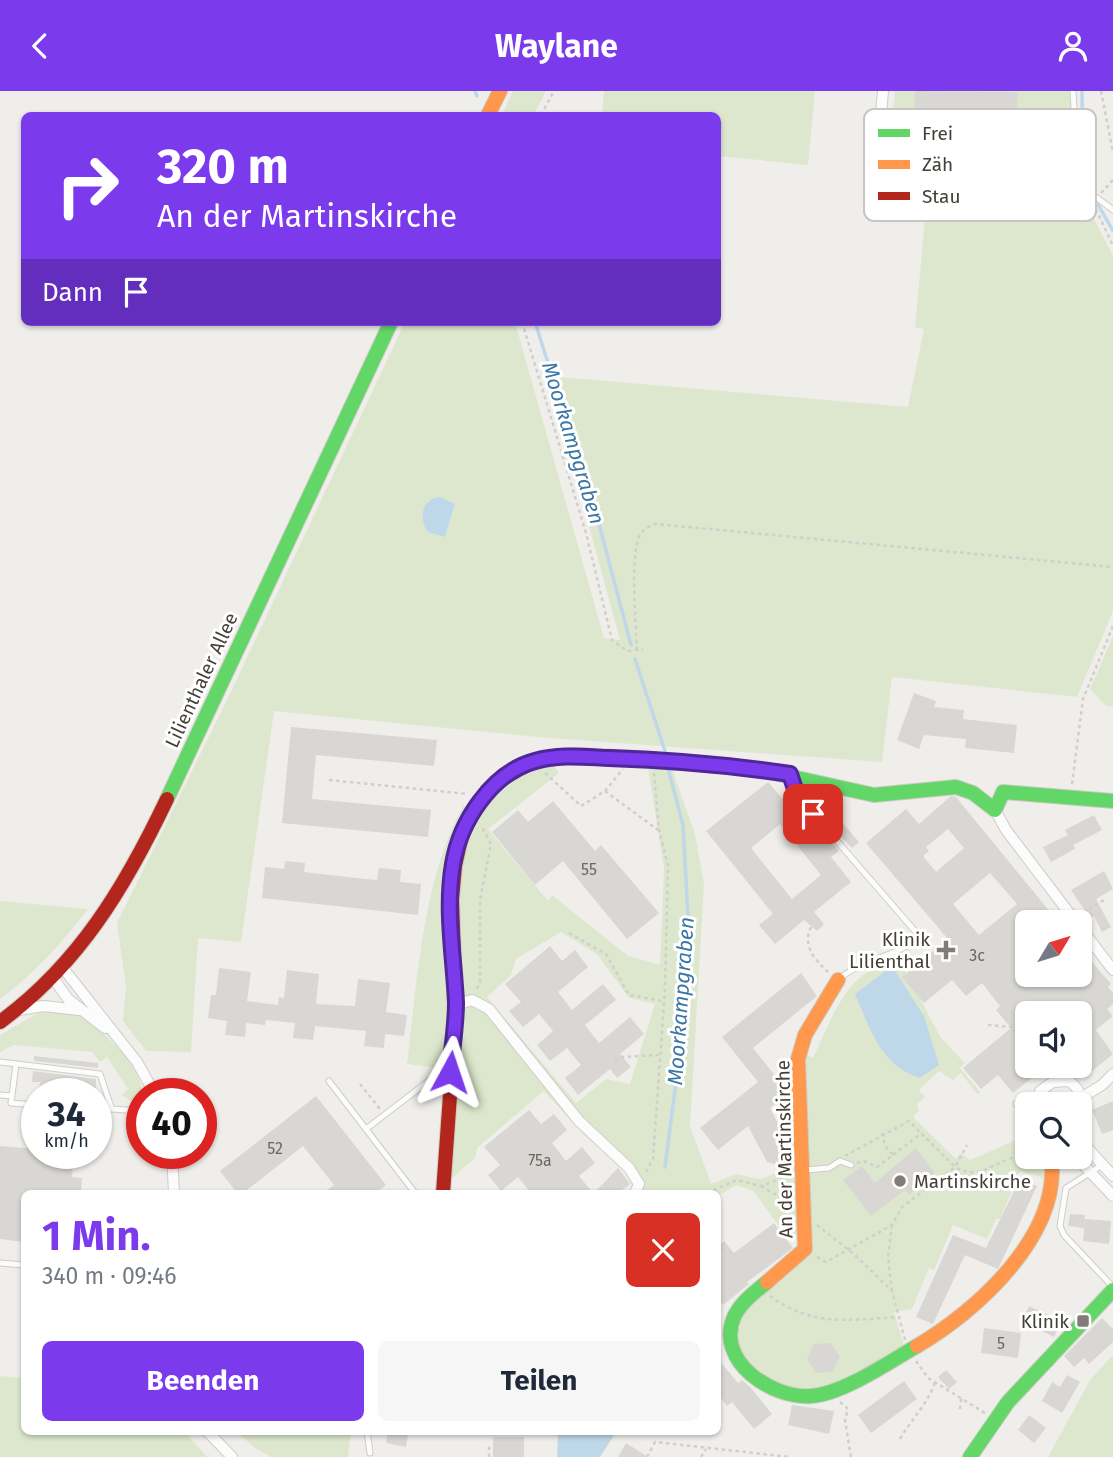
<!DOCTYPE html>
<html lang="de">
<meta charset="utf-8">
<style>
:root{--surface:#fff;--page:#f6f6f7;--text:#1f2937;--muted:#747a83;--accent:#7c3aed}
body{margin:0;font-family:"Fira Sans",sans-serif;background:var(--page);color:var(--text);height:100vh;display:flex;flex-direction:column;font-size:26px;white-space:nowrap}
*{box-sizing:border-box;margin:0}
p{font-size:23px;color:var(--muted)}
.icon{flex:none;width:38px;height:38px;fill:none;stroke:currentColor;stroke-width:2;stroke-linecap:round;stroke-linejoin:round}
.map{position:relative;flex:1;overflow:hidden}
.drawer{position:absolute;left:21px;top:1099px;width:700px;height:245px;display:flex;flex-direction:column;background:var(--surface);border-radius:10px;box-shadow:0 2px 5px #0004}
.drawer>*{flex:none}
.hud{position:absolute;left:21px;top:21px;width:700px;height:214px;border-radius:10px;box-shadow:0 2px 5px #0004;background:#7c3aed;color:#fff;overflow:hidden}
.needle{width:46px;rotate:52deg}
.tools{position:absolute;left:1015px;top:819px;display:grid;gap:14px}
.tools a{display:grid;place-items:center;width:77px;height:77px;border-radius:10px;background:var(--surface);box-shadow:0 2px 5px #0004;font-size:35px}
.speed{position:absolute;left:21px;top:987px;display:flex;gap:14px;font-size:35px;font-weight:700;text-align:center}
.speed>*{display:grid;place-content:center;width:91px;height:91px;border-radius:50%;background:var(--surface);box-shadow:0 2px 5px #0004;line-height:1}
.speed small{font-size:18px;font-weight:400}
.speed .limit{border:10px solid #d22;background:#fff;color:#111}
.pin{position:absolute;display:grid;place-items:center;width:60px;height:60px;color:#fff;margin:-30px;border-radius:14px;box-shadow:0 4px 10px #0006}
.me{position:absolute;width:77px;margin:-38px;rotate:5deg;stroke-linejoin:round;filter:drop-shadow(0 0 5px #0008)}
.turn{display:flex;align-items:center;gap:24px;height:147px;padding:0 21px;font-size:32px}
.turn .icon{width:91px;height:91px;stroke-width:2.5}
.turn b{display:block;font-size:49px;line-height:60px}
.then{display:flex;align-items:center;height:66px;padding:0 21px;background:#0003;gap:14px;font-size:26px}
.round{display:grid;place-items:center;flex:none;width:74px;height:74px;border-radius:10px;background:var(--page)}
.summary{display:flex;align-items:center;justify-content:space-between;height:119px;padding:0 21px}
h1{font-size:42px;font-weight:700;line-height:52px;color:var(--accent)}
.cta{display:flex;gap:14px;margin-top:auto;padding:14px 21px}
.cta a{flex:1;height:80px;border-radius:10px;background:var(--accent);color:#fff;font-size:28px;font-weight:700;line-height:80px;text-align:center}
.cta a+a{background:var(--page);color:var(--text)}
header{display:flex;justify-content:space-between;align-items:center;height:91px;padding:0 21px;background:var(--accent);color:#fff;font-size:32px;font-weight:700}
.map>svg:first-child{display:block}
.green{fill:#dde7cd;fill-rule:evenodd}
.water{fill:#bfd8e9}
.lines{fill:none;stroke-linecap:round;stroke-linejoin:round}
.stream{stroke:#bfd8e9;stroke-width:3.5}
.building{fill:#d9d7d3;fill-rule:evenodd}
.lane-casing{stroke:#ceccc8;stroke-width:7}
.street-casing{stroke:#ceccc8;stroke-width:12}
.fast-casing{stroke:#cecbc2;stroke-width:16}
.slow-casing{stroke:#cecbc2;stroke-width:16}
.jam-casing{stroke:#cecbc2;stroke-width:16}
.path{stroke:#d1cecb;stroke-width:2.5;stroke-dasharray:3.5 3.5;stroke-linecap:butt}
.lane{stroke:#fdfcfc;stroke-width:5}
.street{stroke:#fdfcfc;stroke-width:10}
.fast{stroke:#63d668;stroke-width:14}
.slow{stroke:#ff974d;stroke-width:14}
.jam{stroke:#b3261e;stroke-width:14}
.route-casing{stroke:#51269a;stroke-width:18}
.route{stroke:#7c3aed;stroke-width:12}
.poi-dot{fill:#817d76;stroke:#fff;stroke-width:2.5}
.labels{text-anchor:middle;stroke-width:6;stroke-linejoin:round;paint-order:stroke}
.number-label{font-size:16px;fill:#6b665f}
.street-label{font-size:19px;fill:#454037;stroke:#fff}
.poi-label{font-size:19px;fill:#454037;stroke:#fff;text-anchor:end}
.water-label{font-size:21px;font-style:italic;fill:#3b77a6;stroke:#fff}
.key{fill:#fff;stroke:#c7c6c3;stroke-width:2}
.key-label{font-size:19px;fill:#454037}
</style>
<header><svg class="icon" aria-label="back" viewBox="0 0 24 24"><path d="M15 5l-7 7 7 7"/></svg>Waylane<svg class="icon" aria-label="person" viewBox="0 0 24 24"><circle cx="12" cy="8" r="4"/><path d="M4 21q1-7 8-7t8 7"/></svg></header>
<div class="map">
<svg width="1113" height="1366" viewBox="0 0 1113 1366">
<rect width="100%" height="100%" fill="#f0eeea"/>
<path class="green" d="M513 0H546L534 24H502Z
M604 0H815L808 74 718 65V24H602Z
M895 0H1070L1072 72 1090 121 1113 164V520L1077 606 892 586 882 671 549 647 274 620 241 851 198 847 191 961 146 960 123 930 126 896 117 832 227 609 405 231H515L604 547 620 549 548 285 908 316 924 238 915 236 927 106 885 102ZM440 406 455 413 445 446 428 410Z
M1113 545V615H1106L1090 598Z
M551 672 559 682 488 738 548 810 552 804 628 865 660 874 664 777 648 677 672 678 695 743 704 793 690 1035 711 1093 736 1083 760 1088 795 1075 804 963 813 967C833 926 847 875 900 870L941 947 965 972 960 977 981 1002 977 1003 961 982 953 989 939 980 919 999 925 1006 917 1013 919 1019 913 1026 956 1068 961 1062 970 1069 1027 1044V1066H1046L1043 1087 1020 1080 1000 1128H996L987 1148 953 1134 934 1179 929 1177 912 1218 894 1221 905 1258C888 1267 834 1299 819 1301 776 1307 715 1264 745 1218 758 1198 787 1182 806 1168L811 1157 794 1142 788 1147 753 1100 736 1094 718 1105 632 1102 635 1094 627 1081 584 1044 544 1000 478 1056 475 1067 452 1087C452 1064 451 1040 453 1017 456 977 464 936 463 896 462 797 436 718 551 672ZM561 841 597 863 629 907 655 913 630 993 606 988 576 1012 487 906 511 884 516 868Z
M464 714 469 720 449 771 445 857 449 908 446 978 407 973C417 892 423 784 464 714Z
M0 810 88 818C63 851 34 883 0 908Z
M49 921C58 922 69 921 77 924 98 932 150 984 141 1006L132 1010 121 1004 128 998 107 966 100 971 92 961 14 954 0 961V944L38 922Z
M1113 1264V1366H1048L1090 1289Z
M0 1285 24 1287V1340L185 1341 207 1366H0Z
M237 1341H351L348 1366H271L255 1357Z"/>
<path class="water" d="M440 406 455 413 445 446 428 441C418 428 422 407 440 406Z
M892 875 924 925 939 974 920 987C881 975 870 938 855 903Z
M558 1341 616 1340V1341L600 1366H557Z"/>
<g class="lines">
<path class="stream" d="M475 0 477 5
M1082 0 1083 73 1092 100
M1096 110 1113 140
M535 231 599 433 631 554
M635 568 665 660
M665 1076 678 976 689 844 683 734 668 677"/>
</g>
<path class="building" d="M915 0 1018 1 1017 17H1010L1008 41 913 33Z
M914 602 936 610 934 616 964 619 963 628 1017 634 1014 662 965 657 966 648 924 644 919 658 897 649Z
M291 636 437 649 434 675 316 664 312 708 431 719 428 746 282 732Z
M768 691 800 728 806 723 839 760 831 766 851 791 814 821 824 833 817 840 804 829 775 853 759 834 773 823 706 740ZM780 733 821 784 792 808 751 757Z
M951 705 956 706 1051 822 1039 831H1027V884H1080V857L1111 893 1108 896 1113 902V913L1107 918 1113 925 1096 939 1113 963 1091 981 1080 967V922H1027V975H1047L1013 1002 998 984 981 998 963 977 1011 937 996 919 1000 915 982 892 966 905 952 889 924 912 902 886 948 848 866 752 906 718 919 733ZM948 738 964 757 936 781 923 765 929 760 926 756ZM990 782 1017 813 979 844 953 813Z
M823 709 859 751 852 757 814 716Z
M553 710 595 760 601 754 659 822 627 848 563 770 535 794 492 741 518 719 528 731Z
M1094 724 1102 739 1073 754 1075 758 1051 771 1043 756 1068 744 1065 739Z
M285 770 305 772 304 781 356 787 377 789 379 777 401 779 400 791 421 793 418 824 262 807 265 776 284 778Z
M1104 780 1113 798 1096 808 1111 836 1102 841 1094 825 1090 827 1071 799Z
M550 855 562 870 575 859 588 876 558 901 572 919 603 893 616 909 585 934 599 952 630 926 644 943 620 963 631 976 617 987 610 978 578 1004 565 987 581 974 567 957 550 970 537 954 553 940 539 923 523 936 509 920 521 911 505 893Z
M219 877 251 881 247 910 278 914 279 906 284 907 287 879 319 883 316 913 355 915 358 888 390 892 386 921 407 924 404 945 385 943 384 957 364 955 366 940 315 935 313 949 293 947 295 932 266 929 265 934 246 932 245 946 225 944 227 930 208 927 211 904H216Z
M801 882 817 905 753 957 789 1002 770 1017 792 1060 778 1074 767 1071 748 1035 718 1059 700 1037 758 991 722 946Z
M34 965 98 972V977L34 970Z
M33 980 96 988V997L77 995V1003H39L40 991H32Z
M316 1005 386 1094 375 1102H323L334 1094 303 1055 243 1102H237L220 1080Z
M1113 1010V1039L1102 1043 1092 1019Z
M529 1019 541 1033 554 1023 567 1039 552 1052 566 1070 582 1056 595 1072 579 1085 593 1102H531L518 1086 501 1100 488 1084 500 1074 484 1056Z
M0 1055 37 1058V1062H74L72 1086 82 1087 81 1102H24V1151L0 1148Z
M916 1057 935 1082 909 1104 905 1099 871 1125 843 1089 862 1075 875 1092Z
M618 1077 630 1093 618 1102H594Z
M1020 1088 1037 1095 998 1178 965 1164 933 1233 916 1226 953 1144 986 1157Z
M1070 1123 1085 1124 1084 1137 1068 1135Z
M1085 1128 1111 1130 1109 1153 1083 1150Z
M774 1132 793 1157 747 1191 749 1193 723 1214 718 1207V1168L722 1164 718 1155 724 1150 734 1162Z
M1029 1215 1061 1230 1054 1246 1022 1230Z
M1102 1227 1113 1238V1251L1089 1273 1084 1267 1074 1276 1064 1265Z
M984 1237 1021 1242 1018 1267 981 1262Z
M831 1252 840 1266 832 1281 816 1282 807 1268 814 1253Z
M718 1268 738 1292 742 1289 751 1297 772 1323 754 1338 732 1311 727 1315 718 1303Z
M946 1279 957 1291 949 1298 938 1286Z
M1067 1284 1080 1291 1062 1322 1042 1310 1052 1291 1060 1296Z
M904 1290 917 1308 871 1342 858 1324Z
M792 1314 834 1320 829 1343 788 1334Z
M1029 1324 1046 1337 1034 1352 1018 1339Z
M388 1341 408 1344 406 1356 386 1352Z
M493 1346H524V1366H493Z
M626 1352 648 1366H618Z"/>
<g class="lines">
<defs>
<path id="lane" d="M1073 0 1078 84 1084 97 1113 119
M792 690 797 704 921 847C896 865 864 868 840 887
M0 971 100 983 111 1016
M16 973 11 1012 37 1014
M329 990 415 1102
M0 1004 12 1005
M1016 1013 1037 1008
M96 1017 142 1020
M1022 1030 1027 1028
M366 1038 430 989 447 982
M1102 1074 1066 1097 1060 1135 1064 1144 1113 1196
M805 1079 829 1077 840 1070 851 1074
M0 1172 24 1174
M367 1340 370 1362"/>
<path id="street" d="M870 72 880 35 883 0
M995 719 1006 739 1076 831
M1080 836 1113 879
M63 877 137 971 155 1003
M53 887 68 908 105 937
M456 914 472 909 489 918 579 1030 629 1077 639 1093 635 1102
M19 919 44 915 79 919
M1081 1007 1102 994 1113 983
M1038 1013 1040 1000 1053 991 1069 990C1077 996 1082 1002 1079 1013
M1080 1049 1113 1085
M172 1062 174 1102
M1076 1066 1113 1105
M207 1340 232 1366"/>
<path id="fast" d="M641 667 761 679 874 704 956 696 973 702 995 719 1003 701 1113 710
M167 708 391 231
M767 1191C755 1201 741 1211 734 1226 715 1271 773 1308 811 1305 843 1303 889 1271 917 1255
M970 1366 1008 1311 1113 1199"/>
<path id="slow" d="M488 24 500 0
M767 1191 805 1158 798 968 805 944 838 889
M917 1255C977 1220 1062 1143 1051 1066"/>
<path id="jam" d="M0 931C79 873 125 796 167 708
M443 1102 456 921 452 809 455 775 462 743 476 714 499 690 532 671 575 664 641 667"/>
</defs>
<use href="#lane" class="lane-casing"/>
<use href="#street" class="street-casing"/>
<use href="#fast" class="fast-casing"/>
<use href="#slow" class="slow-casing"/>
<use href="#jam" class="jam-casing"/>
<path class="path" d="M1101 0 1113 61
M541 24 554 0
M1101 102 1113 89
M1096 118 1113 155
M522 231 586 442 612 549 627 560 643 558
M637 559C636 531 630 471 639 446 642 439 649 435 656 433L1113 476
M545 682 581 715 605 700 623 678
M329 689 468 703
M1072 693 1083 608 1113 535
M605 700 658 739
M1083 822 1107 807
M811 836C802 855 815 869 828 881
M569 842 606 863 629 904 663 910
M477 898 480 891V809L491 753 481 734
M988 934 1011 936 1018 943
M615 970 621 966 659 964
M360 993 380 1018
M882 1042 885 1055 893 1064
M845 1065 909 1030 955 1076 967 1054
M857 1072 864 1070 877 1076 922 1042
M646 1081 653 1068 665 898 668 775 659 739 654 682
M761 1095 790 1112
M707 1102 737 1089 761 1095 789 1085
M817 1134 856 1165 892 1200 905 1249
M817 1166 826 1171 892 1134 902 1116 955 1076C976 1089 989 1075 1009 1068 1019 1065 1029 1067 1038 1068
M892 1200 888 1166 892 1134
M770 1205C812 1236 849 1229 898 1226
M916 1270 928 1287 985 1322
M840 1311 848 1318 845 1329 851 1366
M960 1318 961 1308
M900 1348C912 1327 928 1313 935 1291
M489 1366V1355
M647 1366 655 1351 790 1366
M701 1366 706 1358"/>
<use href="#lane" class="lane"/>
<use href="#street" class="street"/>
<use href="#fast" class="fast"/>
<use href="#slow" class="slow"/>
<use href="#jam" class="jam"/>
</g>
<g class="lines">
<defs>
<path id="route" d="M450 981C452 958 456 934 456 912 454 866 445 819 453 773 460 731 491 682 535 670 560 663 584 666 609 667 670 669 730 674 790 683L797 704 813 723"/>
</defs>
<use href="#route" class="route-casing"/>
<use href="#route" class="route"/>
</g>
<g class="poi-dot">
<path d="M942.5 848.5h7v7h7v7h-7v7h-7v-7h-7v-7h7z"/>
<circle cx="900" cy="1090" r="7"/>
<rect x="1076" y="1223" width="14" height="14" rx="3.5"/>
</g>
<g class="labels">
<g class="number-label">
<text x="589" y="784">55</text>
<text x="977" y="870">3c</text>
<text x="275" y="1063">52</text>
<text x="540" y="1075">75a</text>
<text x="1001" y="1258">5</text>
</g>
<g class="street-label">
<text transform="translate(201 589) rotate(-65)" y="7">Lilienthaler Allee</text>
<text transform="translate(784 1058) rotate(-91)" y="7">An der Martinskirche</text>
</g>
<g class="poi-label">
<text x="930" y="855">Klinik<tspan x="930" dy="22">Lilienthal</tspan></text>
<text x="914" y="1097" text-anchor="start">Martinskirche</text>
<text x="1069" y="1237">Klinik</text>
</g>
<g class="water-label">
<text transform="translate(573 352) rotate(73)" y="7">Moorkampgraben</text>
<text transform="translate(681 910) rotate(-86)" y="7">Moorkampgraben</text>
</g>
</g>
<rect x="864" y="18" width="232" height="112" rx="10" class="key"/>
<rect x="878" y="38" width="32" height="8" fill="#63d668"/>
<rect x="878" y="69" width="32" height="9" fill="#ff974d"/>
<rect x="878" y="101" width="32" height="8" fill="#b3261e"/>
<g class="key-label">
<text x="922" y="49">Frei</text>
<text x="922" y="80">Zäh</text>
<text x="922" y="112">Stau</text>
</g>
</svg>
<div class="tools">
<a><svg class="needle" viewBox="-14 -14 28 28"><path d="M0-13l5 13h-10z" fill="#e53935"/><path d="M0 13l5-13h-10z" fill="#747a83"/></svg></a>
<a><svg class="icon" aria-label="sound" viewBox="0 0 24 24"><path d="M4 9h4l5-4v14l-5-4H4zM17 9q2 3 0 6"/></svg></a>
<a><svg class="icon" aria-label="search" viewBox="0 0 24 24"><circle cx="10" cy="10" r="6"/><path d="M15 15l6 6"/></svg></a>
</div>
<div class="speed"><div>34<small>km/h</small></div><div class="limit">40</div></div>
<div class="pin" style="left:813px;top:723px;background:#d93025"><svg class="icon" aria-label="arrive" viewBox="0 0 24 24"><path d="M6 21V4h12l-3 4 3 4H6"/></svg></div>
<svg class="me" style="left:450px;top:981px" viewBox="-20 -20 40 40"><path d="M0-17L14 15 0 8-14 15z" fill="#7c3aed" stroke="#fff" stroke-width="4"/></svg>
<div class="hud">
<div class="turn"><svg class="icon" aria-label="right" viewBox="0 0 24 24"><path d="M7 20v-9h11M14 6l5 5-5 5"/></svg><div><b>320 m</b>An der Martinskirche</div></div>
<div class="then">Dann<svg class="icon" aria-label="arrive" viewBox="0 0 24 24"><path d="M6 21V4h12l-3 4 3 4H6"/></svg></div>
</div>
<section class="drawer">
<div class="summary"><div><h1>1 Min.</h1><p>340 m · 09:46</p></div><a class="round" style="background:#d93025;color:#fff"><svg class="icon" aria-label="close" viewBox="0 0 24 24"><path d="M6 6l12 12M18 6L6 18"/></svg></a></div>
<div class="cta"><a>Beenden</a><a>Teilen</a></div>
</section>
</div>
